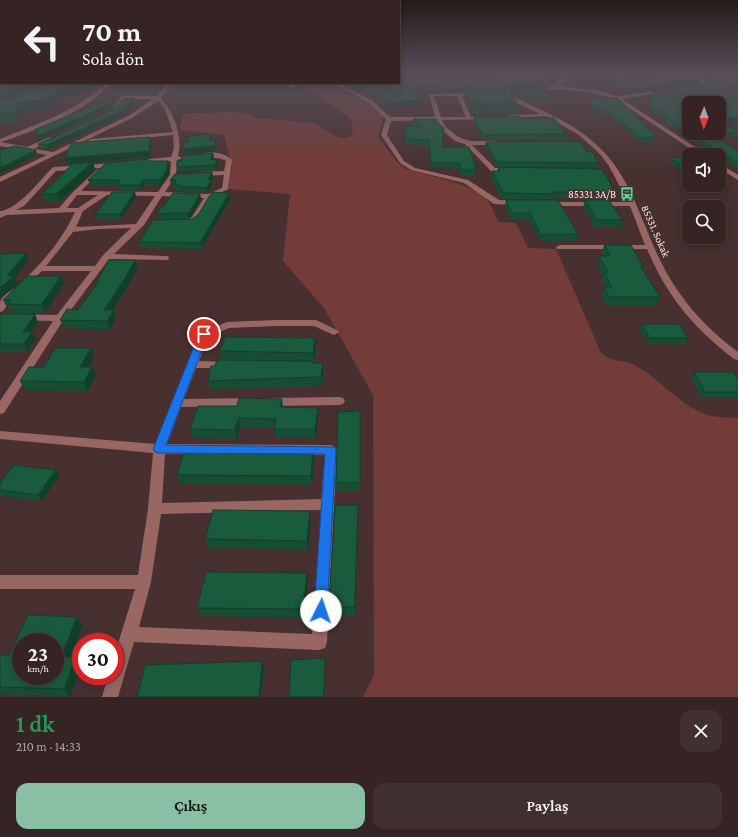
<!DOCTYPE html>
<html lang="tr">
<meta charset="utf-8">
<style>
:root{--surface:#352423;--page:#403030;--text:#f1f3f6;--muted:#aaa4a6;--line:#4f4141;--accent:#8abfa5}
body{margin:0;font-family:"Crimson Pro",serif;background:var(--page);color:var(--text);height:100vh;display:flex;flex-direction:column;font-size:15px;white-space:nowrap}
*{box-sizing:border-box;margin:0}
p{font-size:13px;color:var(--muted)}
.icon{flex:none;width:22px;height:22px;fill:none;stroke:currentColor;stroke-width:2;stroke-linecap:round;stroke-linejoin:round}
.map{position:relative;height:697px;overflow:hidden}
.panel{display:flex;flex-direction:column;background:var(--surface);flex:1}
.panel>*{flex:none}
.hud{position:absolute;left:0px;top:0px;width:400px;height:84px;box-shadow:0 2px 10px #0003,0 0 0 1px var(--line);background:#352423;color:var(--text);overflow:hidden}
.needle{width:26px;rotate:181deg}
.controls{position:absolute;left:682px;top:96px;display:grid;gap:8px}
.controls a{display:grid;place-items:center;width:44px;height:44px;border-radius:8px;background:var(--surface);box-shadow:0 2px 10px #0003,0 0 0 1px var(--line);font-size:20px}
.speed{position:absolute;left:12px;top:633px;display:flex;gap:8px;font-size:20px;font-weight:700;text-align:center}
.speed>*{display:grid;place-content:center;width:52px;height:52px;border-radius:50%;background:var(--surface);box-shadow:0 2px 10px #0003,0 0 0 1px var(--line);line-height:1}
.speed small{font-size:10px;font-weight:400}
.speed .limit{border:6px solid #d22;background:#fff;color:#111}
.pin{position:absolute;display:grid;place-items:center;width:34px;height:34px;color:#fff;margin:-17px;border:2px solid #fff;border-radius:50%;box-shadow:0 1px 4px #0007}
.me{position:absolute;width:44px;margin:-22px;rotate:4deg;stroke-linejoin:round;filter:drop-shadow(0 0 3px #0008)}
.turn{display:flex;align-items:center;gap:14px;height:84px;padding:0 16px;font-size:18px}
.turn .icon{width:52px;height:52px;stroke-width:2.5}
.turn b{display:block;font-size:28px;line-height:34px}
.round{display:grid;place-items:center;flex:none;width:42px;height:42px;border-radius:12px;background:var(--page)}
.overview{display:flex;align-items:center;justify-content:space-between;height:68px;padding:0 16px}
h1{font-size:24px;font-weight:600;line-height:30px;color:#1e9e55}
.action{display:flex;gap:8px;margin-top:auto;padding:8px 16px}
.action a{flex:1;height:46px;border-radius:12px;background:var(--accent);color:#111;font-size:16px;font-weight:600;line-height:46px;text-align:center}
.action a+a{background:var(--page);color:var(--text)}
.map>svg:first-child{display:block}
.green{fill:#743c39}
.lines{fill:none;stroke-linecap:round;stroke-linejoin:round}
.minor{fill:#986764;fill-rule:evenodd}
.wall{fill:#164d34;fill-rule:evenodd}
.shaded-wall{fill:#123f2b}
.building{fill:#1a5a3d;stroke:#123f2b;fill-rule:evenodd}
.route{fill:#1a73e8;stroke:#114b97}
.labels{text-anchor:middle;stroke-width:3.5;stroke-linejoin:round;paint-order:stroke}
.far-poi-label{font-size:11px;fill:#f9eae9;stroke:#47302f;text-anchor:end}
.far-street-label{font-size:11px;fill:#f9eae9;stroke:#47302f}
</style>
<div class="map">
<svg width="738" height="697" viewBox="0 0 738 697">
<rect width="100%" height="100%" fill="#47302f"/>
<path class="green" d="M302 83H327L352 96 369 101 383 116 378 137 398 163 406 169C427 175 474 184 487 200 492 206 495 215 498 222L516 223 528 248 556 249 601 353C615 364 621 358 634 365 660 378 681 407 708 415 717 418 728 417 738 418V697H363L374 675 373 395 324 308 283 261 290 194 228 189 232 166 224 135 182 130 180 127 183 114 231 112 244 113 257 118 313 123C327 127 335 143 351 136L353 133 351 119Z"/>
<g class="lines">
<path class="minor" d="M464 74H469L491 86 487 87Z
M565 74H570L558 86 600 91 617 96 666 90V92H664L622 99 707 155H700L615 99C589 91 561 87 534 91L532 90 552 86 560 79 534 78 532 76 562 77Z
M692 74H697L706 83 738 93V97L702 85Z
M106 83H111C87 112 37 130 1 142L27 147 50 137 53 139 52 140 34 149 53 152 128 116 153 99H125L118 108H114L113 107 122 96H157L168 83H173L161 98C174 113 183 136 178 156L183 158 177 160 176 175 165 192 208 194 222 188 224 175 199 176 196 174 199 172 224 171 226 161C217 155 206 161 198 156 207 150 225 152 232 160L228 189 212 197 198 221 186 224 182 222 192 217 204 198 162 196 144 225 114 254 165 256H168L169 258 168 260 109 259 64 319 4 413 0 414V401L53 321 0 320V314L57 315 91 271H42C29 284 14 296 3 311L0 312C0 309 0 305 0 302 3 294 15 289 21 283 42 263 63 239 75 212L7 215 0 218V211C18 210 40 180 52 168L54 167 116 163 119 165 116 167 56 171 24 206 16 210 59 208 73 192 98 169 101 171 81 191 158 192 170 175 171 161 140 164 137 162 140 160 171 157 174 148 173 135 91 143 88 141 91 139 173 132 164 107 158 101 132 118 0 182V177L47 155 0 146V139C36 124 78 111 106 83ZM77 195H98L78 208H67ZM107 195 155 196 136 224 76 227 83 211ZM131 228 104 254 95 266H46L73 232 98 229Z
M287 83H292L296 87 292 88Z
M332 83H338L373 101 390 117H435L429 94 480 93V95L478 96H462L471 117 488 116 491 118 490 119 442 120C444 126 447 128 452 132 469 147 482 138 501 142L502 143 499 145H472L495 168H511L514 170 513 171H491L465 144 455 141 439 127 436 120 391 121 387 135 404 161 415 168 468 180 499 200 518 201 522 203 518 205 494 204 464 183 411 170 400 163 381 135 386 119 369 103ZM434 96H457L466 117H441Z
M501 93H505C539 110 576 122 603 151 631 180 642 222 659 258 677 296 704 327 738 352V360L734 359C693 327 668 298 647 249H557L556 247 560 245H645L630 206H545V202H628L609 166 600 154 579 135 546 116 506 118 505 117 508 115 540 114 501 95Z
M719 163 738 175V180L719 168Z
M275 320H316L337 330 339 332 334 335 314 326H275L229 328 208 337 199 361 229 362 234 365 229 368H196L184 399 252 398 256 399 258 402 256 405 252 406 181 407 167 444 331 445 335 447 337 450 327 642 325 648 319 650 134 642 118 697H102L108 676H115V653L135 589H0V575H138L148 509 153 453 0 439V431L155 444 201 333 227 322ZM165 454 325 455 321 499 162 503ZM321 510 312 634 139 627 151 582 161 514Z
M339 397 343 398 345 401 343 404 339 405 270 406 266 405 264 402 266 399 270 398Z"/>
</g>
<path class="wall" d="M399 74H468L470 75V80H410L399 77Z
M472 74H534L477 76Z
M599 74H623L632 82 653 79 648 74H694L698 83 640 91H637V92L626 93Z
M698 74H738V91L707 82Z
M488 77 549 80 548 84H541V86L510 89 514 91V90L553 97 552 101H527L513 94V97L517 103 515 113 472 114 464 97 465 90 412 91 423 104 391 108 365 88 359 89 353 83H399L410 80 496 86 488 81Z
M0 82 72 96 60 98 61 101 43 109 20 112 19 122H0Z
M707 84 738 94V121L722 123 738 131V136L716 138 738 151V170H737L718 152 711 153 649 110 650 96 652 92ZM689 103H719V133H689Z
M134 98 135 102 122 116 48 150 39 148 38 144 103 115Z
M588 98H618L656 137 654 142H639L620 124H617L606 113H595L587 102Z
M474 117 521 118 566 134 565 139H482L474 121Z
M413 119H436L442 147 476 170 475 176H461L459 169 430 168 428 146 404 144V139L416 127 413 124Z
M150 137 152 142 150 157 93 162 95 169 59 202H45L42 194 72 164H67Z
M486 142 588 152 598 163 597 167H496L485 146Z
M213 153 214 158 213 160H217L218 165 216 170 178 171 177 167 181 161Z
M689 157V176L669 162 670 158Z
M148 159 149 161 169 166V174L161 185H144L141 190H118L117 185H90L88 180Z
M498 167 616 193 614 199 586 200 622 220 620 228H595L583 207 585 200H578L577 198 553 197V199H502L491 177 492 171H498Z
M212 172 213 177 211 181 212 185 208 192 178 191V190H175L174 185H171L170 180Z
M701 185H719V189L715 194Z
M135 192 136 197 121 219H97L95 214Z
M229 193 230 199 202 249 141 248 139 242 192 219Z
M200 194 201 199 191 217 188 219H159L157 214 164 206Z
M506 200 578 234 576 241H540L529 219H510L505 206Z
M604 245 643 266 642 269 660 297 657 306H607L601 295 604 287H605L602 281 603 277 597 264 599 256H603L602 253Z
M138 268 127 288 113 310H114L116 319 110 330 64 328 60 320 78 310 97 283V281Z
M61 276 64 284 45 313H12L10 308H7L3 300Z
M0 315 38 322 32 332 36 340 27 352H0Z
M642 324 688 338 685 344H648L640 330Z
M316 346 314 361H312V363H323V372L322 386 210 390 208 381 215 366 222 360 220 351Z
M94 357 88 367 96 376 88 391 24 390 20 381 44 367Z
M694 372 738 379V398H702L691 378Z
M283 407 318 417 316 438H275L274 428 240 427 237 439 193 438 190 429Z
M360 411V492H336V483Z
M314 460 312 485 180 484 177 475Z
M56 470 59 476 42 501 0 496V483Z
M358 505 355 616H330L329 607Z
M311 520 308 550 208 548 205 539Z
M307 573 308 582 304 618 200 616 197 608Z
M77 617 83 625 70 657V697L0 694V655H9Z"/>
<path class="shaded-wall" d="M699 79 698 83 640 91 641 88Z
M541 82V86L503 89 504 86Z
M38 83H52L0 105V95Z
M80 83H102L72 96 60 98 61 101 43 109 20 112 19 122 15 113 17 103 57 89Z
M365 84V88L359 89V85Z
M638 88 637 92 626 93 627 90Z
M113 98 114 102 109 108 98 115 39 140 38 136Z
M134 98 135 102 122 116 48 150 47 145Z
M423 99V104L391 108V103Z
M738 117V121L719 123V119Z
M150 137 152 142 150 157 93 162 95 169 59 202 56 194 93 162 67 164 65 158Z
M216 140 217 145 216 151 184 154 183 149Z
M36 150 37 155 17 165V167L0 173V167Z
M213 153 214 158 211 165 210 160Z
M217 160 218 165 216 170 215 165Z
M168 161 169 166V174L161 185 160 180Z
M212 172 213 177 211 181 212 185 208 192 207 188 208 180Z
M143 180 144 185 141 190 140 185Z
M721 184 719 189 715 194 717 189Z
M135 192 136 197 121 219 120 214Z
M229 193 230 199 202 249 200 243Z
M200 194 201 199 191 217 188 219 187 213Z
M26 253 29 260 15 278 18 284 0 298V300V288L7 276Z
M135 260 138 268 127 288 107 318 104 310Z
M61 276 64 284 45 313 41 305Z
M114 310 116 319 110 330 107 321Z
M35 314 38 322 26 340 23 332Z
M32 332 36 340 27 352 24 344Z
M315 338 316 346 314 361 313 353Z
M91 348 94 357 84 376 80 367Z
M323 363V372L322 386 321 377Z
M92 367 96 376 88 391 84 382Z
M282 399 283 408 280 407Z
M318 408V417L316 438 315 429Z
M238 418 240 427 237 439 235 430Z
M313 450 314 460 312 485 311 476Z
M56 470 59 476 42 501 38 495Z
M358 505V514L355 616V607Z
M310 511 311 520 308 550 307 541Z
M307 573 308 582 304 618 303 609Z
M77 617 83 625 67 665 61 657Z
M76 657 81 664V668L70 697 64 689Z
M325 658V697H324Z
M262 661 264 669 261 697H259Z"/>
<path class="building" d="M404 74H468L470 75H410Z
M605 74H623L632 82 657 79 652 74H694L699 79 641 88 636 87 638 88 627 90Z
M703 74H738V87L708 78Z
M544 75 549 80H540L541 82 504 86 488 77Z
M399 77 410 80H481L492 86 407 87 423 99 391 103 365 84 359 85 357 83H399Z
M1 81V83H38L0 95V82Z
M51 83H80L70 87 57 89 58 92 40 100 17 103 15 113H0V102Z
M707 84 738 94V117L719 119V103H689V132L650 106 652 92Z
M503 85 514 91H510L517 103 473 104 465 87Z
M545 87 553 97H528L514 90Z
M113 98 108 104 97 110 38 136 36 129Z
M124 98H134L121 111 47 145 38 144 103 115 114 108Z
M588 98H618L656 137 640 138 621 120H618L607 109H596Z
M520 116 521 118H554L566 134 483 135 474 117Z
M413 119H436L438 123 444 128 442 147H469L476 170H461L460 163H431L429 140 404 139 407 126 424 127Z
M719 121 738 131V132L711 134 738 151V165L719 148H713L690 133H719Z
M210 134 209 140H216L215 146 183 149 184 142H188L189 136Z
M150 137 149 151 65 158 71 143Z
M571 141 580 142 588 152H592L598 163 496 162 486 142Z
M15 146 36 150 12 162H16L0 167V150Z
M213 153 210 160H217L215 165 177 167V161H181L182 156Z
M689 157V170L670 158Z
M148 159V161H168L167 170 160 180H143L140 185H117L120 180H88L106 163Z
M93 162 56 194H42L73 164Z
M498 167 602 169 616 193 580 194 579 192H553L554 194 503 193 492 171H500Z
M212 172 208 180H211L207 188 177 186 178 185H174L176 180H170L175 174Z
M719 182 721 184 717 189 710 185H719Z
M112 192H135L120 214H95Z
M212 192 229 193 200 243 139 242 153 220 192 219 198 215Z
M173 193 200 194 190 212 187 213 157 214 162 206H164Z
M506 200H558L578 234 541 235 530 213H511Z
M585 200H609L622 220H597Z
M604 245H631L643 266H640L660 297H609L604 287H612L604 273 608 272 599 256H610Z
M26 253 7 276H14L0 288V254Z
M109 260H135L124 280 104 310H114L107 321 60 320 67 309 78 310 99 281H97Z
M27 276H61L41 305 8 304 11 300H3Z
M1 314H35L23 332H32L24 344H0V315Z
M642 324H679L688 338H650Z
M225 337 315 338 313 353 220 351Z
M55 348H91L80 367H92L84 382 20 381 29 367H44Z
M217 360 312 361V363H323L321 377 208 381 211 366H215Z
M694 372H733L738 379V392H705Z
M239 398 282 399 280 407 318 408 315 429H274L276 419 238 418 235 430 190 429 198 406H237Z
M360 411V483H336L338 412Z
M184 450H313L311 476 177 475Z
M14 465 56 470 38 495 0 490V483Z
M335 505H358L355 607H329Z
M213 510 310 511 307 541 205 539Z
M206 572 307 573 303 609 197 608Z
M28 615 77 617 61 657H76L64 689 0 687V655H9ZM21 642H55V676H21Z
M325 658 324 697H289L291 660Z
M262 661 259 697H137L145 665Z"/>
<linearGradient id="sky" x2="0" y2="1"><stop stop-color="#271a1a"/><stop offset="0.43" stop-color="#584e58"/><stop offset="1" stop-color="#584e58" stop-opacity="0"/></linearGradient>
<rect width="738" height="171" fill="url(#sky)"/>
<path class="route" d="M204 332 208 334 166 445 335 447 336 450 327 611 325 616 321 618 316 616 314 611 325 454 159 453 155 452 153 449 199 334Z"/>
<defs>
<symbol id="bus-bare" viewBox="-9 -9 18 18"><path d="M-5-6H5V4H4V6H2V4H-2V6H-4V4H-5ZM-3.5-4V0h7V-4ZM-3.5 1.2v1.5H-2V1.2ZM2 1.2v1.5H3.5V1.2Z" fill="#53d396" stroke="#47302f" stroke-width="2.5" paint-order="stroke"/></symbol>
</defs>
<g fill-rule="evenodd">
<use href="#bus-bare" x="617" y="184" width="20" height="20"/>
</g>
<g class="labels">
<g class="far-poi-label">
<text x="616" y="198">85331 3A/B</text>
</g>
<g class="far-street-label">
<text transform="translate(656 231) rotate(66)" y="4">85331. Sokak</text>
</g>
</g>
</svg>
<div class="controls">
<a><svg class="needle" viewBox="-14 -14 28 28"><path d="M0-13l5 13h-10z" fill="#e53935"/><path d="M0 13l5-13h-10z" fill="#aaa4a6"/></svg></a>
<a><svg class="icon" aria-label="sound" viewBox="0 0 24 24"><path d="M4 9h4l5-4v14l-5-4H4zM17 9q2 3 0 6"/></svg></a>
<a><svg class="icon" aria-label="search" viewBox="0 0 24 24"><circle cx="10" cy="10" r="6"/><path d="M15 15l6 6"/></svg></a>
</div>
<div class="speed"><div>23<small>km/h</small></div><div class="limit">30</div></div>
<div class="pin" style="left:204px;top:334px;background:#d93025"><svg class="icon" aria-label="arrive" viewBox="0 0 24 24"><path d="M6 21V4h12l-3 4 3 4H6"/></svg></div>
<svg class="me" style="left:321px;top:611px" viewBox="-20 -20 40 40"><circle r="19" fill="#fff"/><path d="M0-13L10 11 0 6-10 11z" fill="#1a73e8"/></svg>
<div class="hud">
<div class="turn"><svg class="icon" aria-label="left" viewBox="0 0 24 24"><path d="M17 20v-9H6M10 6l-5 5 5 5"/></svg><div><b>70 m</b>Sola dön</div></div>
</div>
</div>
<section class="panel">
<div class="overview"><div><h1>1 dk</h1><p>210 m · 14:33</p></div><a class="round"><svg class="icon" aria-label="close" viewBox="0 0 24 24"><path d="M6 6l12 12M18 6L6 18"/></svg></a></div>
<div class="action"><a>Çıkış</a><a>Paylaş</a></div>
</section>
